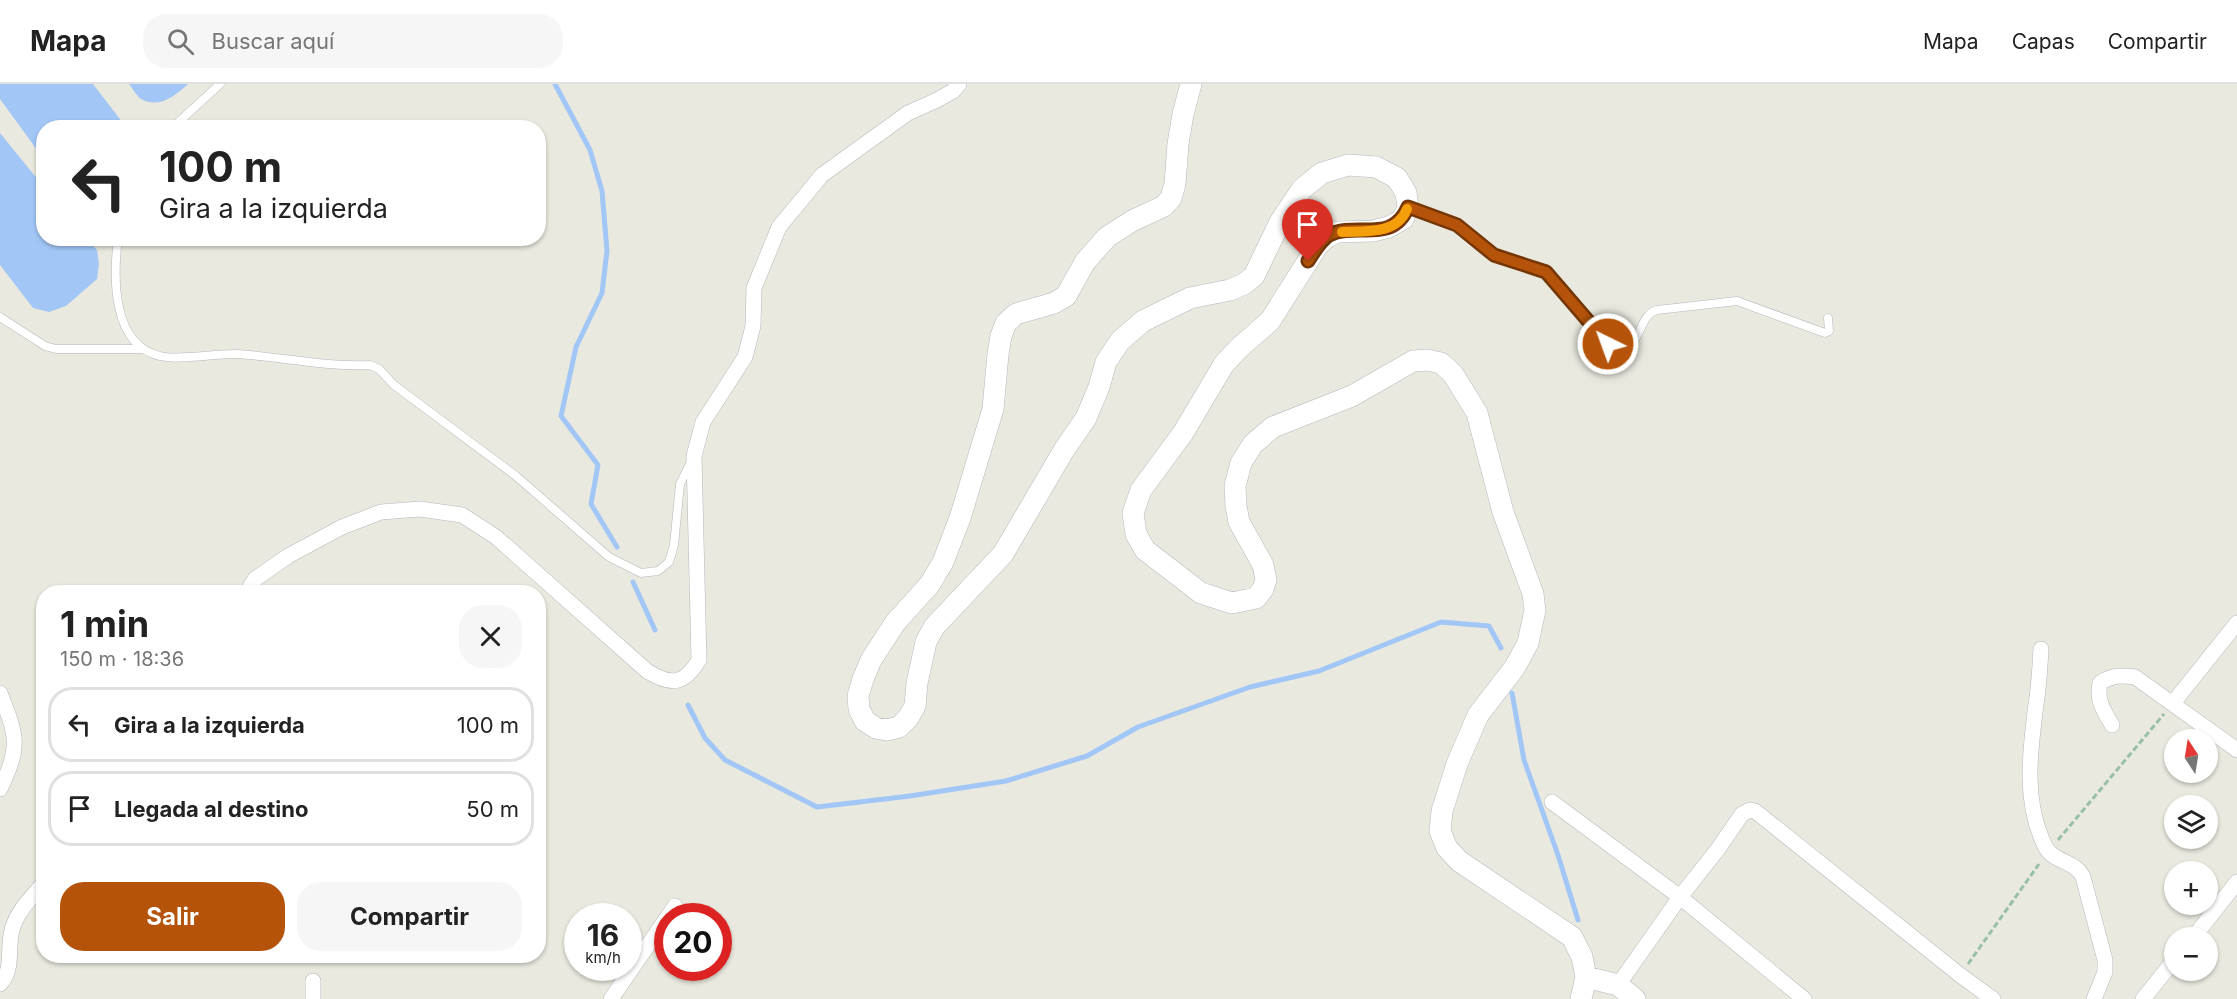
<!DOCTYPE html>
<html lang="es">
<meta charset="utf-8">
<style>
:root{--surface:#fff;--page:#f6f6f6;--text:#222;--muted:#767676;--line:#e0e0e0;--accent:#b45309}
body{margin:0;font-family:Inter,sans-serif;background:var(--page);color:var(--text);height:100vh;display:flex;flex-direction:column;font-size:22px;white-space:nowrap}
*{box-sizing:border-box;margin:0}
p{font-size:20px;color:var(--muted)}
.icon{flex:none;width:33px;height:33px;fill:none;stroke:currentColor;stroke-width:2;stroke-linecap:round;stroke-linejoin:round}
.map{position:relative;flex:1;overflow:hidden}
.panel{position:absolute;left:36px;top:501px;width:510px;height:378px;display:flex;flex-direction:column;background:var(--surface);border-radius:24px;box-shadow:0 2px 4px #0004}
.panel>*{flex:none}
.guide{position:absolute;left:36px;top:36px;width:510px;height:126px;border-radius:24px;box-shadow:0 2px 4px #0004;background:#fff;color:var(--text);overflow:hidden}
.needle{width:39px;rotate:348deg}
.buttons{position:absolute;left:2164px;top:645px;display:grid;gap:12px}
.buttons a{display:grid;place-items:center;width:54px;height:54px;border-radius:50%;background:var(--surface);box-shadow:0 2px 4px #0004;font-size:30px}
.speed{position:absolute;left:564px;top:819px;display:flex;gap:12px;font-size:30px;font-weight:700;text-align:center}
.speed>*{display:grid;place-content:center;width:78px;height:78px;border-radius:50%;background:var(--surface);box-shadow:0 2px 4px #0004;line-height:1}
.speed small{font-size:15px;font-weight:400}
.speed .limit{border:9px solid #d22;background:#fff;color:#111}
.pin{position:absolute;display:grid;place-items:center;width:51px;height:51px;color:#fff;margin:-62px -26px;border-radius:50% 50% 50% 0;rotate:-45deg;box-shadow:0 0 6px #0007}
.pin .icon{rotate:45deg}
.me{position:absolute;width:66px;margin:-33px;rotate:318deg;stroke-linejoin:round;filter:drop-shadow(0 0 4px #0008)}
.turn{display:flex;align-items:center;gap:21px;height:126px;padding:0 24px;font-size:27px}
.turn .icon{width:78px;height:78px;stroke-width:2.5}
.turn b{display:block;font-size:42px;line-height:51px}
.round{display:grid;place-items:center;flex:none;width:63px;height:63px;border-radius:24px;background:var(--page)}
.headline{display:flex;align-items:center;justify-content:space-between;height:102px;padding:0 24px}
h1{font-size:36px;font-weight:700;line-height:45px}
.button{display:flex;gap:12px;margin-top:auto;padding:12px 24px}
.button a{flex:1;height:69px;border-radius:24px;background:var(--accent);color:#fff;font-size:24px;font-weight:700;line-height:69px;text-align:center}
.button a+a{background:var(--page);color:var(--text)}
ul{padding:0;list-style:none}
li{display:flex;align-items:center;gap:18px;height:75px;margin:0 12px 9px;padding:0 12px;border:3px solid var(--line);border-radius:24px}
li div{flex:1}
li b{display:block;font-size:22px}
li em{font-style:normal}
header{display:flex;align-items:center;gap:36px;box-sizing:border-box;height:84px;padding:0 30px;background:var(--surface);border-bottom:2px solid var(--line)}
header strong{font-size:28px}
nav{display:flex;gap:33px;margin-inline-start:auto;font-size:21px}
.search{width:420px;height:54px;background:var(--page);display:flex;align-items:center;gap:15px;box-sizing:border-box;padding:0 21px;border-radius:24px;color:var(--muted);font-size:22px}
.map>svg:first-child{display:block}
.water{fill:#a2c7f7}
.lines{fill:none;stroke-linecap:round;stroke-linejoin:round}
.stream{stroke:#a2c7f7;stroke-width:5}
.lane-casing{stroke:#b5b6bb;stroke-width:9}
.street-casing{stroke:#b5b6bb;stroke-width:16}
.secondary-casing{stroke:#b5b8bd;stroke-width:22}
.path{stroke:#98c0a8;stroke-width:3;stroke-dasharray:6 3;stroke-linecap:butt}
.lane{stroke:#fff;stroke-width:8}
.street{stroke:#fff;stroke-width:15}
.secondary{stroke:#fff;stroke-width:21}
.route-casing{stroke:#753606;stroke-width:15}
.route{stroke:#b45309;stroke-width:10}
.slow{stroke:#f59e0b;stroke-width:10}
</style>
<header>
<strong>Mapa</strong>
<div class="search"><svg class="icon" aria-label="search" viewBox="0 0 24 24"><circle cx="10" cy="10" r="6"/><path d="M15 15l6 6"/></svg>Buscar aquí</div>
<nav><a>Mapa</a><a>Capas</a><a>Compartir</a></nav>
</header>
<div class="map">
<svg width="2237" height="915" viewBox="0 0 2237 915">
<rect width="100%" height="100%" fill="#eae9df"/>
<path class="water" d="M0 0H93L126 43 44 44 43 74 0 15Z
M129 0H188C175 12 159 25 141 15 137 12 132 4 129 0Z
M0 49 43 102 44 154 87 155 97 166 99 180 97 195 66 222 49 228 33 224 0 181Z"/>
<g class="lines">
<path class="stream" d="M555 0 590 66 602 107 607 167 602 209 576 263 561 332 598 381 591 420 617 463
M633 498 655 546
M1512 609 1524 676 1558 771 1578 836
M688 621 705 654 725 676 817 723 910 712 1006 697 1087 672 1138 643 1250 603 1319 587 1441 538 1489 542 1501 564"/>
<defs>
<path id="lane" d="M172 44 220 0
M1409 124C1427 130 1448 134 1465 146 1476 153 1484 166 1496 172 1514 182 1537 179 1552 193 1567 207 1598 261 1617 263 1643 266 1637 231 1657 226L1737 217 1825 249 1829 247 1828 234
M118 154C113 194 112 261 160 272 179 277 216 269 238 270 282 273 326 283 370 281L379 285 394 301 516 392 609 473 641 489 658 487 669 478 674 461 680 400 692 376
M0 233 45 262 56 265H142"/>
<path id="street" d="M247 508 255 495 288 472 342 443 381 428 420 425 462 431 496 453 647 587C671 602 684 601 699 576L694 372 703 338 745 273 753 242 754 204 779 143 822 91 908 29 937 16 953 7 959 0
M2041 565C2040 583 2039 602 2036 620 2030 668 2023 717 2045 762 2053 779 2075 776 2083 793L2105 876V888L2094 915
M0 609C17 652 21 662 0 705
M2173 619 2237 539
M2112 641C2104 627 2096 616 2100 599 2112 591 2121 591 2135 593L2237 666
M1552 718 1680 813 1804 915
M2193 854 2237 798
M0 900C14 886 7 864 12 846 17 827 31 814 44 799
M1618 901 1680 813 1718 765 1742 730 1750 726 1755 727 1960 891 1993 915
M313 915V897
M611 915 675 822
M2143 915 2175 875"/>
<path id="secondary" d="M1191 0 1183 30 1178 60 1175 100 1171 114 1164 122 1132 137 1107 153 1085 178 1066 212 1054 219 1016 230 1006 239 1001 252 998 270 993 325 960 434 943 478 930 500 895 539 871 576 863 595 858 612 859 625 865 637 876 644 887 646 899 643 908 634 915 622 917 599 926 558 934 543 1003 470 1064 366 1086 334 1099 303 1106 278 1120 257 1143 237 1190 214 1230 206 1244 200 1254 192 1280 138 1302 105 1322 89 1348 81 1376 83 1397 94 1406 109 1408 123 1403 135 1389 143 1373 147 1337 148 1327 153 1318 161 1270 237 1239 264 1224 280 1183 349 1141 406 1133 429 1136 450 1145 466 1201 509 1232 519 1256 514 1263 505 1266 496 1263 481 1239 438 1236 422 1235 402 1241 379 1253 360 1273 343 1352 312 1413 277 1427 276 1441 279 1453 290 1477 329 1503 428 1533 510 1535 526 1528 559 1515 583 1478 631 1457 680 1442 727 1440 747 1447 764 1459 777 1572 853 1582 873 1586 893 1581 915
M1586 893 1618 901 1635 915"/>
</defs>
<use href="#lane" class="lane-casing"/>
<use href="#street" class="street-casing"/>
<use href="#secondary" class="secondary-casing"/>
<path class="path" d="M2058 756 2164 630
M1968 880 2039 780"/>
<use href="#lane" class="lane"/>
<use href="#street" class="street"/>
<use href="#secondary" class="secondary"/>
</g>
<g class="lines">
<defs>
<path id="route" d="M1308 177C1314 168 1320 157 1329 151 1356 137 1392 161 1408 123L1457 141 1494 171 1546 188 1608 260"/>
</defs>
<use href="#route" class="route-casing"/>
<use href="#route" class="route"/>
<path class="slow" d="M1342 148C1365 147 1397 151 1407 125"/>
</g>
</svg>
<div class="buttons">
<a><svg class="needle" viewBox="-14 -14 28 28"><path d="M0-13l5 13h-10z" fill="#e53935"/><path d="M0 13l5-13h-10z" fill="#767676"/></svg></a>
<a><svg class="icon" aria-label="layers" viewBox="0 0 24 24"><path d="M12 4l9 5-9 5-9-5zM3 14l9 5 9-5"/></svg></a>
<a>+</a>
<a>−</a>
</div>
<div class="speed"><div>16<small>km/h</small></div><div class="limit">20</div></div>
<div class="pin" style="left:1308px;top:177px;background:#d93025"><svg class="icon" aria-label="arrive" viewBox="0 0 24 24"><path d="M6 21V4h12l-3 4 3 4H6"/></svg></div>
<svg class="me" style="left:1608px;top:260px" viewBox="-20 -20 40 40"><circle r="17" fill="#b45309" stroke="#fff" stroke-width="3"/><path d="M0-11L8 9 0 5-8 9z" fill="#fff"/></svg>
<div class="guide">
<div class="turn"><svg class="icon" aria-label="left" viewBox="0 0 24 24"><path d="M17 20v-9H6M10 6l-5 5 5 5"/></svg><div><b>100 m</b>Gira a la izquierda</div></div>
</div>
<section class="panel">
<div class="headline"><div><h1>1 min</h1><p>150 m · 18:36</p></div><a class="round"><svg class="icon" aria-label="close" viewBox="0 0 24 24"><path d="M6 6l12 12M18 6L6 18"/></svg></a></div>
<ul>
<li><svg class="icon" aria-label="left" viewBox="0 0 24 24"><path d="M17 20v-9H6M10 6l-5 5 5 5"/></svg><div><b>Gira a la izquierda</b></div><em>100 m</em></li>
<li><svg class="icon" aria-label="arrive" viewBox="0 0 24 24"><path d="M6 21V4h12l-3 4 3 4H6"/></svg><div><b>Llegada al destino</b></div><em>50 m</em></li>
</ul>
<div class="button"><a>Salir</a><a>Compartir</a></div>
</section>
</div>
